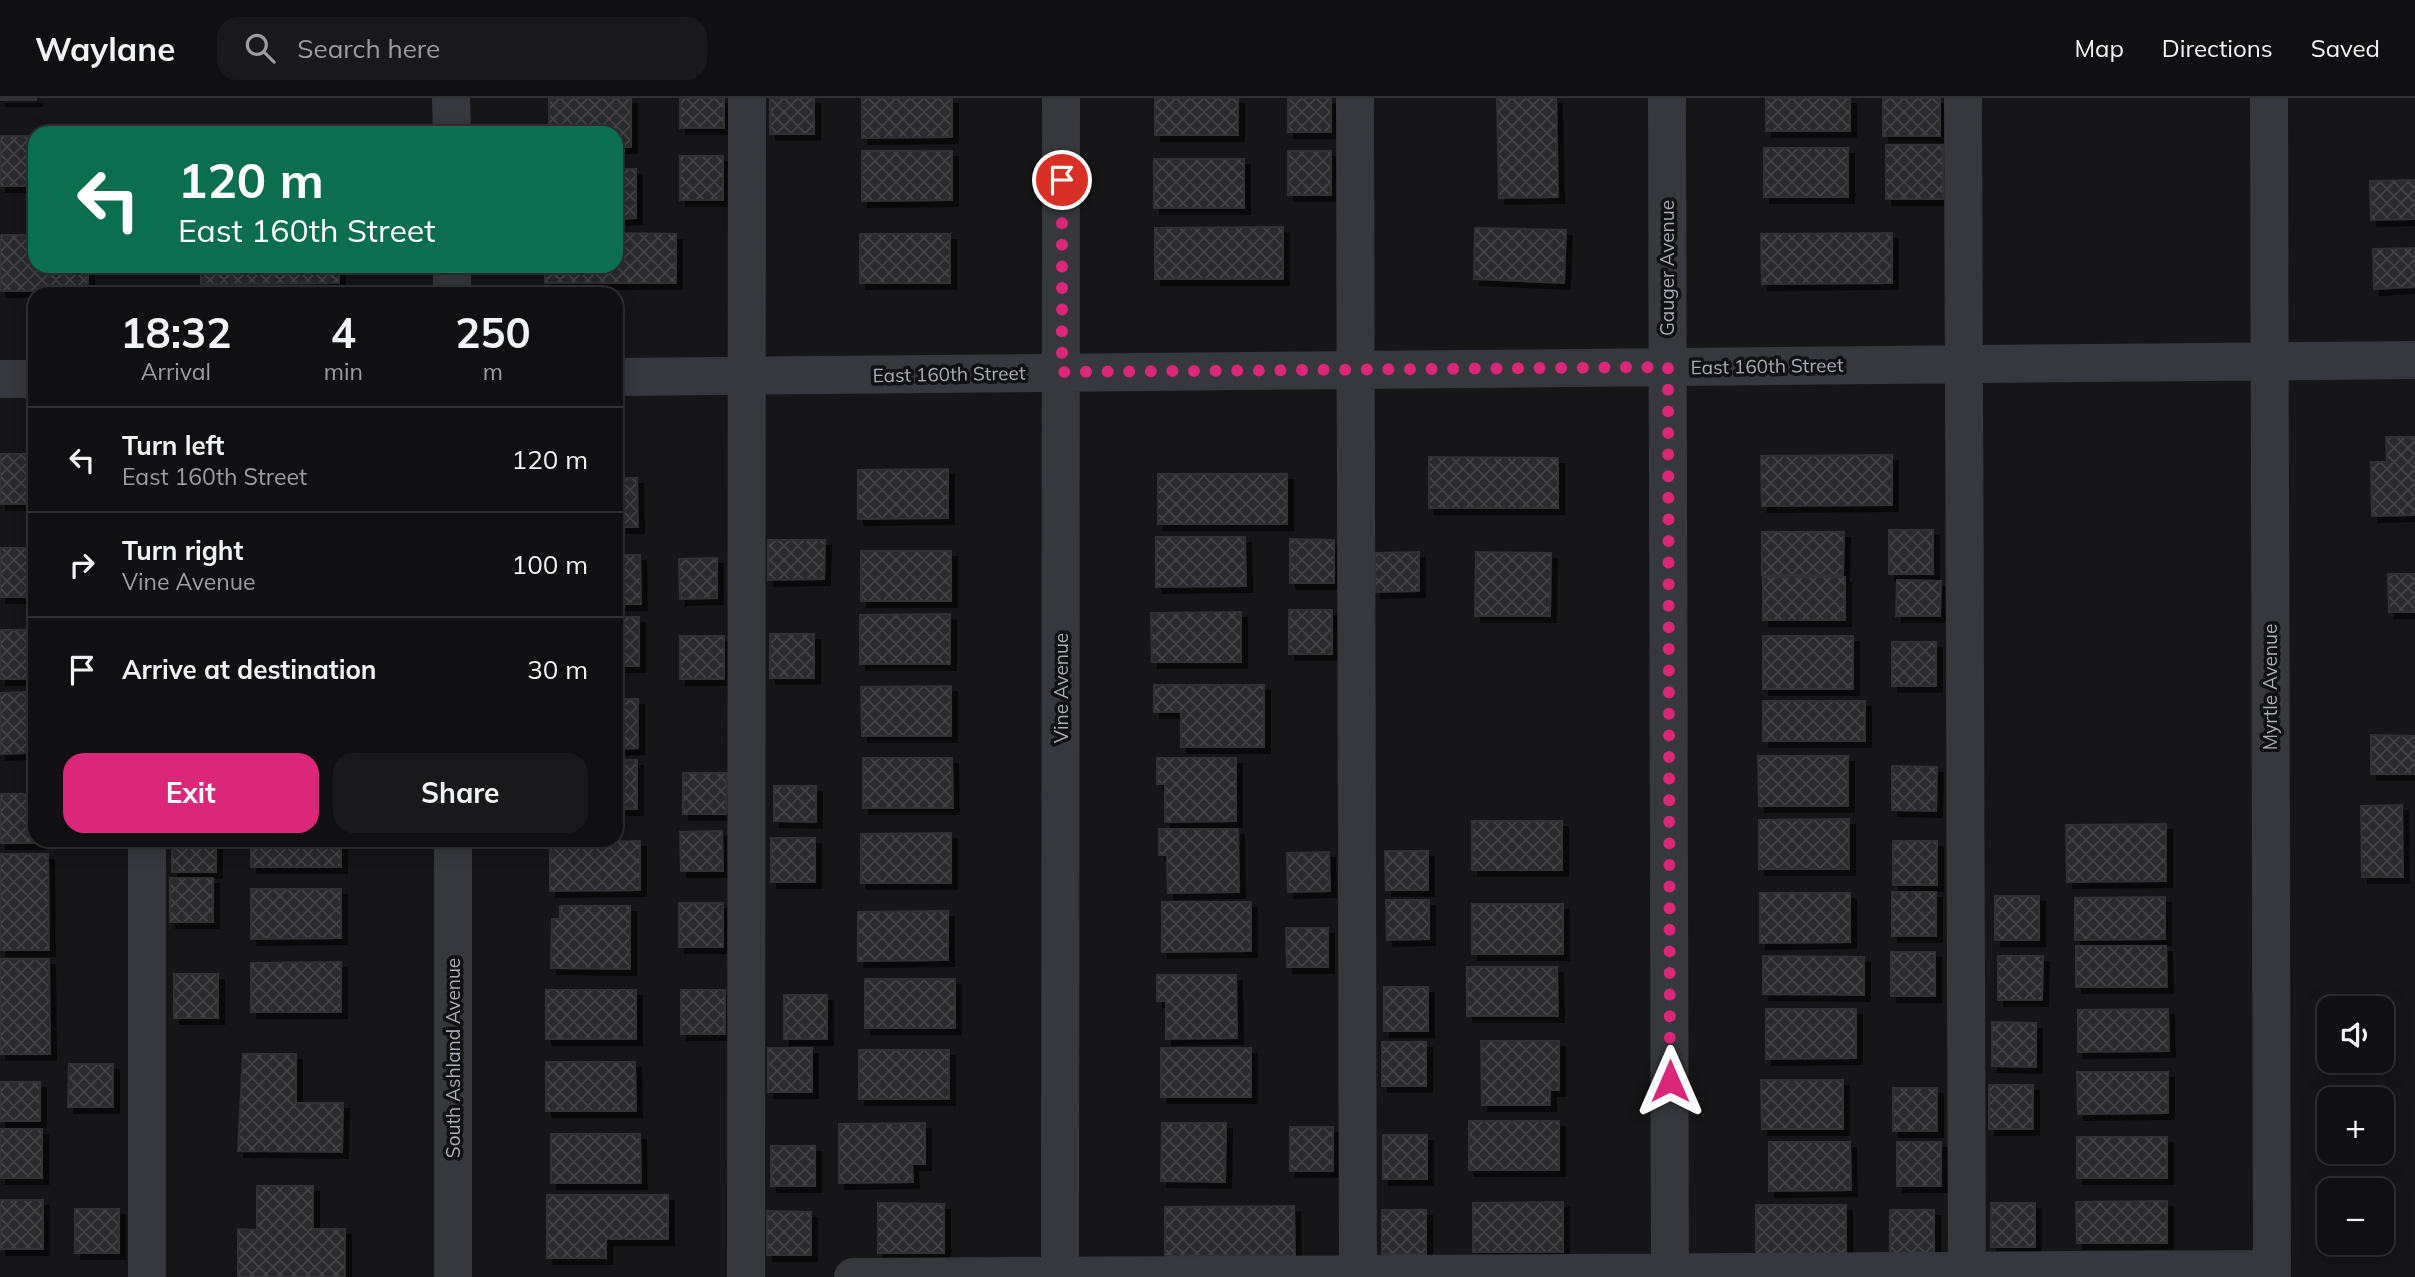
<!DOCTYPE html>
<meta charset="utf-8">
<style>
:root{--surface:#101012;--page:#19191b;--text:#f1f3f6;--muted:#9c9d9f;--line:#303032;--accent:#db2777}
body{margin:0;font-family:Mulish,sans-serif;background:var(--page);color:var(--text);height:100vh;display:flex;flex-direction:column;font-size:26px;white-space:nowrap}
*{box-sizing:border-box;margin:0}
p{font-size:23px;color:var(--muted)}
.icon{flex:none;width:38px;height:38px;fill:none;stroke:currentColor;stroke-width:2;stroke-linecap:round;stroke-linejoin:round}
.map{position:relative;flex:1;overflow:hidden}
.details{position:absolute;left:28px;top:189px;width:595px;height:560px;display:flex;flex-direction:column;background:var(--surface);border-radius:21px;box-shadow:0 4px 18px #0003,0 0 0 2px var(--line)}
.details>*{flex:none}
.hud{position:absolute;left:28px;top:28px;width:595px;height:147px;border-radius:21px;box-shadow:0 4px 18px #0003,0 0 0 2px var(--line);background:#0b6e4f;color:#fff;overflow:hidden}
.controls{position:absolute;left:2317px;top:898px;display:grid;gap:14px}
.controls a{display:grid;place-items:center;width:77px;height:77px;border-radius:14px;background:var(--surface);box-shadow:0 4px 18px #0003,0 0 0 2px var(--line);font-size:35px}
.pin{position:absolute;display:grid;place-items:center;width:60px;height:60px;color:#fff;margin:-30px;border:4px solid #fff;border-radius:50%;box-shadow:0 2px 7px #0007}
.me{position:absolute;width:77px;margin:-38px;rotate:0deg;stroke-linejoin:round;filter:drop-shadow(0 0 5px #0008)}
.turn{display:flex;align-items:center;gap:24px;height:147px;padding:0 35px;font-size:32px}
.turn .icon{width:91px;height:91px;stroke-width:2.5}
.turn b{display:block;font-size:49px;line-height:60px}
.eta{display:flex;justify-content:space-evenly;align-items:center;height:119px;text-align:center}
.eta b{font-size:42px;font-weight:700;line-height:49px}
.button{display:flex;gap:14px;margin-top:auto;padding:14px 35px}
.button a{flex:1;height:80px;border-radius:21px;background:var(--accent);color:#fff;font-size:28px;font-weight:700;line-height:80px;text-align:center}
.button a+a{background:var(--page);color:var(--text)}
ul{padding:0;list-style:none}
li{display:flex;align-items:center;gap:21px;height:105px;padding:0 35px;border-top:2px solid var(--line)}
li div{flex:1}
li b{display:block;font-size:26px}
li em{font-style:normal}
header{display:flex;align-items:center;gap:42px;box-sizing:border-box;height:98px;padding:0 35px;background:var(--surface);border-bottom:2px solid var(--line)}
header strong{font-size:33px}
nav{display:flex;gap:38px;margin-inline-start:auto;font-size:24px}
.search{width:490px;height:63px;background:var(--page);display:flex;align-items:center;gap:18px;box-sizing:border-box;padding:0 24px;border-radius:21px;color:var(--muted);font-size:26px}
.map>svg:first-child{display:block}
.building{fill:url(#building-cross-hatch);stroke:#303034;stroke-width:2;filter:url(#shadow)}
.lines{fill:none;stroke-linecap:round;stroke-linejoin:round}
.minor{stroke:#37383d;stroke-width:38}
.route{stroke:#db2777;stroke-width:12;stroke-dasharray:0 21.6}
.labels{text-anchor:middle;stroke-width:7;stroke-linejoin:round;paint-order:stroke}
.street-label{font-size:19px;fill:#a8adb8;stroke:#111113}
</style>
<header>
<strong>Waylane</strong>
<div class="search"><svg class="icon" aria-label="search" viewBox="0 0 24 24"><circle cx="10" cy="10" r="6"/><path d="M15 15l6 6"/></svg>Search here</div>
<nav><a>Map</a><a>Directions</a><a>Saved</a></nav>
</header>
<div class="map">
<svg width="2415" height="1179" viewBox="0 0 2415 1179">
<defs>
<pattern id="building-cross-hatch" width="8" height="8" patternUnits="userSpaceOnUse" patternTransform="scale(1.75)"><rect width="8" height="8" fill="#29292c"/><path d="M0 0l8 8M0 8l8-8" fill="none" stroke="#454548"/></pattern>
<filter id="shadow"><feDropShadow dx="6" dy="6" stdDeviation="0" flood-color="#0009"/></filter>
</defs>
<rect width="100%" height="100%" fill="#161618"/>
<path class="building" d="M0 0H36V2H0Z
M549 0H631V49H616V35H549Z
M680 0H724V30H680Z
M770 0H814V36H770Z
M862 0H952V39L862 40Z
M1155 0H1238V37H1155Z
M1288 0H1331V34H1288Z
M1497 0H1556L1558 99 1499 100Z
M1766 0H1850V33H1766Z
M1883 0H1940V38H1883Z
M0 38H35V88H0Z
M1886 47H1943V101H1886Z
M1764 50H1848V99H1764Z
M862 53H952V102L862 103Z
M1288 53H1331V97H1288Z
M680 58H723V102H680Z
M1154 61H1244V110H1154Z
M616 71H636V120L616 121Z
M2415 82V121L2371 122 2370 83Z
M1283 129V181H1155V130Z
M1475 130 1566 132 1564 185 1474 181Z
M616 135 676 136V185H545V168H616Z
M1892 135V185L1762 186 1761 136Z
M860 136H950V185H860Z
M0 137H35V168H88V193H0Z
M2415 150V189L2374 191 2373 151Z
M201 168H339V185L201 186Z
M2386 339H2415V417L2372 418 2371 364H2387Z
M0 356H35V406H0Z
M1892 357V407L1762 408 1761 358Z
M1429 359 1558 360V410H1429Z
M948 371V420L858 421V372Z
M1158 376H1287V426H1158Z
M616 380H637L638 429H616Z
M1889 432H1933V476H1889Z
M1762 434H1844L1843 477H1762Z
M1156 439H1245L1246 488 1156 489Z
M1290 441 1334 442V485H1290Z
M768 442H825L824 481 768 482Z
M0 450H35V499H0Z
M861 453H951V503H861Z
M1419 454V493L1375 494V455Z
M1476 454 1551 455 1550 518H1475Z
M616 457H640L641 506H616Z
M717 460V500L680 501 679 461Z
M2388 476H2415V514H2389Z
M1763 479H1845V522H1763Z
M1897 482 1941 483 1940 518H1896Z
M1289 512H1332V556H1289Z
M1241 514V564H1152L1151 515Z
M950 516V566H860V517Z
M616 519H639V568H616Z
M0 532H32V581H0Z
M770 536H814V580H770Z
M680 538H724V581H680Z
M1763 538H1853V591H1763Z
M1892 544H1936V588H1892Z
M1154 587H1264V649H1181V614H1154Z
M951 588V638H862L861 589Z
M26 594 27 655 0 656V595Z
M616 601H638V650L616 651Z
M1763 603H1865V643H1763Z
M2371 637 2415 638V676H2371Z
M1758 658H1848V708H1759Z
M863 660H952L953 710H863Z
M1157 660H1236V723L1165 724V686H1157Z
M616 662H637V711H616Z
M1892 668 1937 669 1936 713 1892 712Z
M683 675H727L726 716H683Z
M774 688H816V724L774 723Z
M0 696H35V742L38 745H0Z
M2402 707 2403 779H2362L2361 708Z
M1849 721V771H1759V722Z
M1472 723H1562V772H1472Z
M2166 726V783L2067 784 2066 727Z
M1159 731H1238L1239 794 1168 795 1167 757H1159Z
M722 733 723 773H681L680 734Z
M951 735V785H861V736Z
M771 740H815V784H771Z
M172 742H216V774H172Z
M251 742H341V769H251Z
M640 743V792L550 793V744Z
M1893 743H1937V787H1893Z
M1385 753H1428V792H1386Z
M1329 754 1330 793 1288 794 1287 755Z
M0 756H48L49 852H0Z
M170 780H213V824H170Z
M251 791H341V840L251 841Z
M1892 794H1936V838H1892Z
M1760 795H1850V844L1760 845Z
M1995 798H2039V842H1995Z
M2165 799V841L2075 842V800Z
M1386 802H1429V841L1387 842Z
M1162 804H1251V853L1162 854Z
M679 805H723V849H679Z
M1472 806H1563V856H1472Z
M560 808H630V871L551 870 552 821H560Z
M948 813V862L858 863V814Z
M1286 830H1328V869H1287Z
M2076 848H2166L2167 889H2076Z
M1891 854H1935V898H1891Z
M1763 858 1864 859V897L1763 896Z
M1998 858H2043L2042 902H1998Z
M0 861H49L50 956H0Z
M341 864V914H251V865Z
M1467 869H1557L1558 918H1467Z
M174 876H218V920H174Z
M1157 877H1236L1237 940 1166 941V903H1157Z
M865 881H955V930H865Z
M1384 889H1428V933H1384Z
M546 892H636V941H546Z
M681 892H725V936H681Z
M784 897H827V941H784Z
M1766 911H1856V960L1766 961Z
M2168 911 2169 953 2078 954V912Z
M1992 924 2036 925V969L1992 968Z
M1481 943H1559V992H1550V1007H1482Z
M1382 944H1426V988H1382Z
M768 950H812V994H768Z
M1161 950H1251V999H1161Z
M859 952H949V1001H859Z
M243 956H296V1005H343L342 1054 238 1053Z
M546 964H635L636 1013H546Z
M69 966H113V1009H68Z
M2077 974H2168V1015L2078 1016Z
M1761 982H1843V1031H1762Z
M0 984H40V1023H0Z
M1989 987H2033V1031H1989Z
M1893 990H1937V1033H1893Z
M1469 1023H1559V1072H1469Z
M925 1025V1066H912L913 1084 839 1085V1026Z
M1162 1025H1226L1225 1084 1161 1083Z
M1290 1029H1333V1073H1290Z
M0 1031H42V1080H0Z
M551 1036H640L641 1085H551Z
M1383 1037H1427V1081H1383Z
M2077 1039H2167V1080H2077Z
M1769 1044H1850L1851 1092 1769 1093Z
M1897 1044H1941V1088H1897Z
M771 1048H815V1088H771Z
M257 1088H313V1131H345V1179H238V1131L257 1132Z
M547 1097H668V1141H606V1160H547Z
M0 1102H43V1151H0Z
M2167 1103V1145H2077L2076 1104Z
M1563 1104V1154H1473V1105Z
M878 1105 944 1106V1155H878Z
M1991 1105H2035V1149H1991Z
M1756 1107H1846V1156H1756Z
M1294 1108 1295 1157 1165 1158V1109Z
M75 1111H119V1155H75Z
M1382 1112H1426V1156H1382Z
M1890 1112H1934V1155H1890Z
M767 1113 811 1114V1157H767Z"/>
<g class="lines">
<path class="minor" d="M451 0 452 35
M1355 0 1358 1179
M1667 0 1670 1179
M1963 0 1967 1173
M2269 0 2272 1179
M452 168V196
M616 279 2415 262
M0 281H35
M147 742V1179
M453 742V1179
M746 1179 747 0
M853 1179 2272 1171
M1060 1179 1061 0"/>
</g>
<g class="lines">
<path class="route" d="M1062 82V274L1668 269 1670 983"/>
</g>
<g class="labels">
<g class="street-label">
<text transform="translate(1667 170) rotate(-90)" y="7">Gauger Avenue</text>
<text transform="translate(1767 268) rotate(-1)" y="7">East 160th Street</text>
<text transform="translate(949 276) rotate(-1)" y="7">East 160th Street</text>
<text transform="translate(2270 589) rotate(-90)" y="7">Myrtle Avenue</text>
<text transform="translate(1061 590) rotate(-90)" y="7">Vine Avenue</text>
<text transform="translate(453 960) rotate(-90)" y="7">South Ashland Avenue</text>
</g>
</g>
</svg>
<div class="controls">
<a><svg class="icon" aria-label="sound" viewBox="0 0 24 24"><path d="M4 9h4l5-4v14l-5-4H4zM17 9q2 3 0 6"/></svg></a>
<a>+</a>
<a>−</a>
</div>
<div class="pin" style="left:1062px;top:82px;background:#d93025"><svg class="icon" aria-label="arrive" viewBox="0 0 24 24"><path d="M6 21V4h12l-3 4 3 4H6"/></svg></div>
<svg class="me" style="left:1670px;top:983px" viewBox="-20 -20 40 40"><path d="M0-17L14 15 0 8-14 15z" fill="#db2777" stroke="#fff" stroke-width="4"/></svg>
<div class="hud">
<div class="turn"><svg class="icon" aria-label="left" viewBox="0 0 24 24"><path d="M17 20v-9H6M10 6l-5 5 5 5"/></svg><div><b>120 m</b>East 160th Street</div></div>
</div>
<section class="details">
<div class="eta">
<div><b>18:32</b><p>Arrival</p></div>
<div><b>4</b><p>min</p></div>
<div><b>250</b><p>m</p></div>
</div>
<ul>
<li><svg class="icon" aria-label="left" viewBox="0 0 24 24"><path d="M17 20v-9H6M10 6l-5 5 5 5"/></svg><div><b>Turn left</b><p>East 160th Street</p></div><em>120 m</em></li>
<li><svg class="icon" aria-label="right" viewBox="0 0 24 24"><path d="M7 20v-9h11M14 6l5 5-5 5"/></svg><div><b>Turn right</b><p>Vine Avenue</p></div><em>100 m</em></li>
<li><svg class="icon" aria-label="arrive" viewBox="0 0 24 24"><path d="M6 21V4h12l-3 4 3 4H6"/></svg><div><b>Arrive at destination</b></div><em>30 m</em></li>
</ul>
<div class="button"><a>Exit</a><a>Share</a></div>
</section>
</div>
